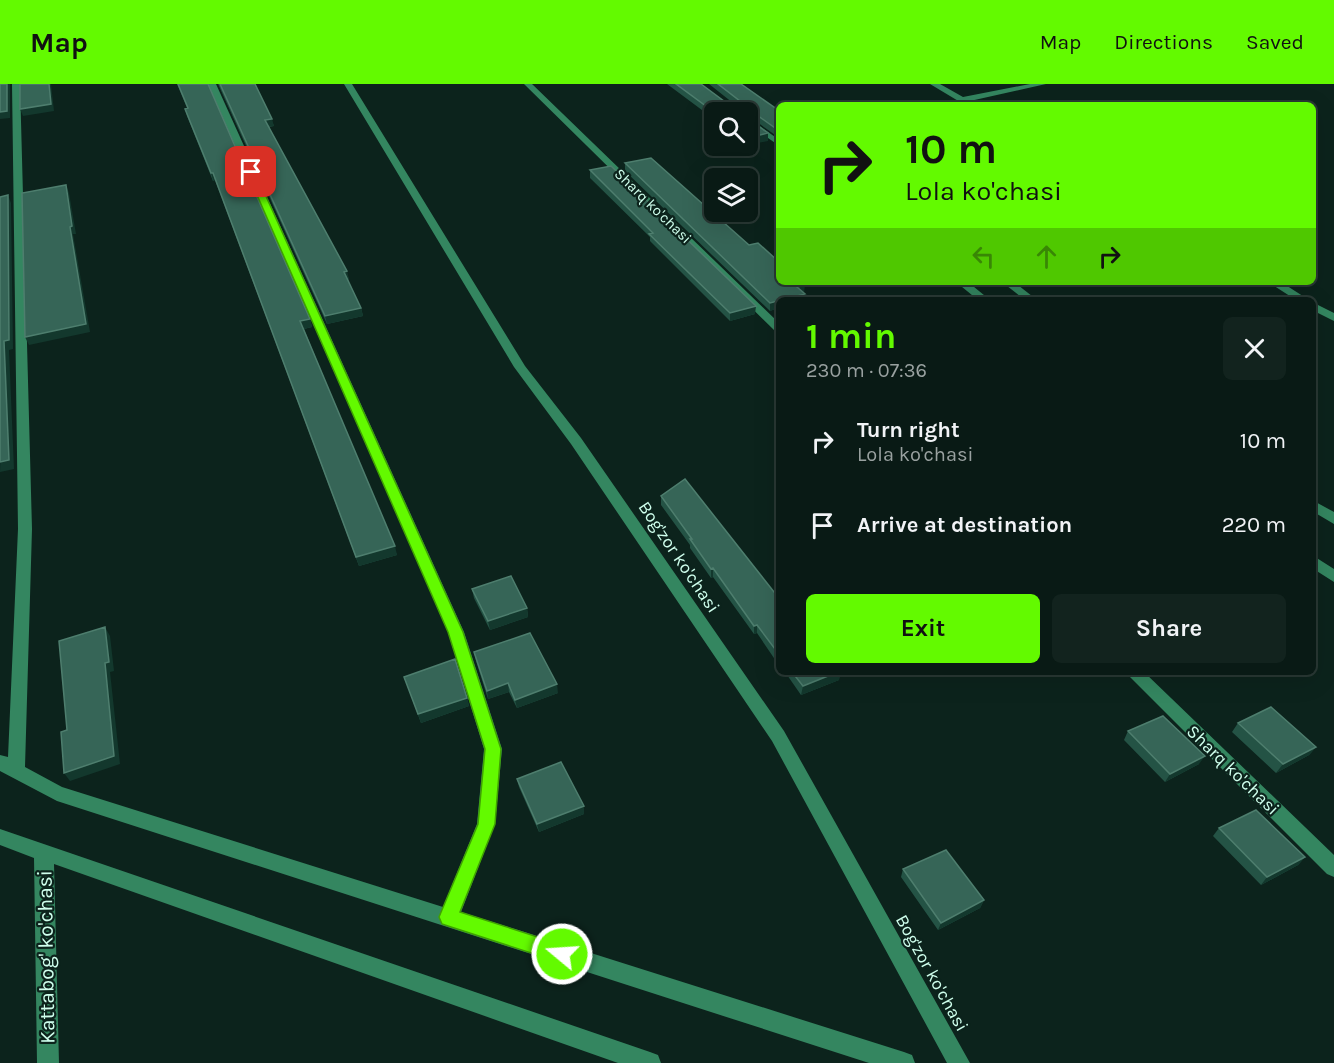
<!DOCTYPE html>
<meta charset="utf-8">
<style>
:root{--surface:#091a15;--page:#12231e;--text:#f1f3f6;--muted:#99a1a0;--line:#293834;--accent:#63fa00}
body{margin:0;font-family:Karla,sans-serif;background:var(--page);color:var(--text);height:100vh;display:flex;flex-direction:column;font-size:22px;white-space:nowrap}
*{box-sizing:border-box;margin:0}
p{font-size:20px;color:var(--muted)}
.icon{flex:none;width:33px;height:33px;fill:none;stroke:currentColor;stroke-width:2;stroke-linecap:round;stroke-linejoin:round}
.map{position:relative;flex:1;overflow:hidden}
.panel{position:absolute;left:776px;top:213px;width:540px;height:378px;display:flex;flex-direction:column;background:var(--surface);border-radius:9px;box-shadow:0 6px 24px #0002,0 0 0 2px var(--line)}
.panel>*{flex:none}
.hud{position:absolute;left:776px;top:18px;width:540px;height:183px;border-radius:9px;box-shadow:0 6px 24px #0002,0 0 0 2px var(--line);background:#63fa00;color:#111;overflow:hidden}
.tools{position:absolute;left:704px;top:18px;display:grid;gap:12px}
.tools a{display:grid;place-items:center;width:54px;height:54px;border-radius:9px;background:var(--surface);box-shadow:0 6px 24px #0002,0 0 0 2px var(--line);font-size:30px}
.pin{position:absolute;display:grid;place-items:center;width:51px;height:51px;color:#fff;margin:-26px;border-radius:12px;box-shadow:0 3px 9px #0006}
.me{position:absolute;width:66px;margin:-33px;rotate:288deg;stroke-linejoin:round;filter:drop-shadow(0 0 4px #0008)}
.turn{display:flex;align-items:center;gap:21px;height:126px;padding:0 30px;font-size:27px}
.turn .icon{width:78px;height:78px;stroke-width:2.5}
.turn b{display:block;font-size:42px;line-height:51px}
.lanes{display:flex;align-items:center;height:57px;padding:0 30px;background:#0003;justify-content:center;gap:30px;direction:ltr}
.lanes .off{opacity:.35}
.round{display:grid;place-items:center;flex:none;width:63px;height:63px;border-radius:9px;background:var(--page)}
.head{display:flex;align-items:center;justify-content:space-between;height:102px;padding:0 30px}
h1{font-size:36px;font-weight:700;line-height:45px;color:var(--accent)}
.cta{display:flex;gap:12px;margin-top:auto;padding:12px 30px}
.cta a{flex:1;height:69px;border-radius:9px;background:var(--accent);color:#111;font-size:24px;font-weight:700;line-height:69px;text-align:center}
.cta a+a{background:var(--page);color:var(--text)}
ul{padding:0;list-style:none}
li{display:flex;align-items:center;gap:18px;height:84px;padding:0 30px}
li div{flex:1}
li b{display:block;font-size:22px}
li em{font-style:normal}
header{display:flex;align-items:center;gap:36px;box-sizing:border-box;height:84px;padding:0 30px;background:var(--accent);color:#111}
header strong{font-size:28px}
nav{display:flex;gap:33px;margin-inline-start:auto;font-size:21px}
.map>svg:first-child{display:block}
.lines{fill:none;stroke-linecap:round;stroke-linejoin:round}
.minor{fill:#348660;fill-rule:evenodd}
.wall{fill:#245345}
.shaded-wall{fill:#13382d}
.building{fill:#366557;stroke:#4e7e6e;stroke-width:1.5}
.route{fill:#63fa00;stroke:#40a200;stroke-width:1.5}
.labels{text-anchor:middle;stroke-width:4.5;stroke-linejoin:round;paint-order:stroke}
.far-street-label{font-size:15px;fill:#cfffed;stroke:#0c231c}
.street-label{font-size:18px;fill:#cfffed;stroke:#0c231c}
.near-street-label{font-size:21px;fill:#cfffed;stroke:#0c231c}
</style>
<header>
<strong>Map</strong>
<nav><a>Map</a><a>Directions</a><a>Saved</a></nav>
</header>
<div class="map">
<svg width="1334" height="979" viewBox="0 0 1334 979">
<rect width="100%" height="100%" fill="#0c231c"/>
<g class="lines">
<path class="minor" d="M12 0H20L32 445 25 683 62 703 443 823 477 740 484 665 448 548 208 0H216L464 548 502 665 495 740 461 828 904 968 912 971 915 979H869L57 717 0 687V671L8 673 18 445Z
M344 0H352L525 282 581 354 784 647 970 979H947L772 657 571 360 514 283Z
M524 0H532L778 238V247L774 246Z
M930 0H940L963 13 1030 0H1046L970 17 975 21H965Z
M747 33 778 55V61L747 39Z
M956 198H968L990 216H978Z
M1002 198H1014L1037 216H1025Z
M1268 198H1281L1309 216H1296Z
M1312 218 1334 229V237L1312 226Z
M1312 416 1334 428V440L1312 427Z
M1312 471 1334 485V498L1312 484Z
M1125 588H1144L1334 771V793L1327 790Z
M0 745 650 968 658 971 661 979H618L54 780 59 979H37L34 774 0 761Z"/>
</g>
<path class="wall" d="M177 0H208L310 235 312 243 304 245 397 471 359 482 215 96 213 97 187 32 185 25 187 24Z
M218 0H255L274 42 269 43 349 195 347 196 361 224 363 232 327 240Z
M667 0H701L732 23H738L709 0H741L778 26V53L747 31V28H714V35Z
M625 79 749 161 805 210V216H778V224L770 227 625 87Z
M590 86 755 230 730 237 650 157V153L590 94Z
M661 412 778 513V580L757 549 754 550 713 493 711 494 690 464V461L661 421Z
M472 505 527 524 528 533 490 546 474 514Z
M474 568 558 609 517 624 509 608 488 615 476 577Z
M785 588H840L839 596 801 611Z
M404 593 467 614 469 622 421 639Z
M1238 639 1316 663 1309 671 1276 689 1232 648Z
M1128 647 1199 680 1165 698 1124 656Z
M517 695 584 722V730L539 748 519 703Z
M1219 744 1305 773 1298 781 1261 801 1213 752Z
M903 785 984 816 980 824 938 846 901 793Z"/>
<path class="shaded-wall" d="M7 0H10V34L0 35V28Z
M49 0H51L54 27 23 32 20 25Z
M272 35 274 42 267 43 265 36Z
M768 49V57L747 61 748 54Z
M211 89H213L215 96 213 97Z
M66 101 69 109 76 150H73L90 248 29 261 25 253 70 143Z
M8 111 11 119 13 265 9 266 14 385 0 388Z
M347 187 349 195 345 196 344 188Z
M805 201 804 209 797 203Z
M805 210V216H780Z
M778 216V224L770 227V219Z
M756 222 755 230 730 237V229Z
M361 224 363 232 327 240 325 232Z
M310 235 312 243 303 245 300 237Z
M395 462 397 471 359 482 356 473Z
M713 484V493L711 494V485Z
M527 524 528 533 490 546 488 537Z
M757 541V549L754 550V542Z
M105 543 110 552 114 587 110 588 120 680 70 697 64 689Z
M838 588H840L839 596 801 611 803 602Z
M508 599 509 608 488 615 487 607Z
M557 600 558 609 517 624 515 616Z
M467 614 469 622 421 639 418 630Z
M1316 663 1309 671 1276 689 1283 680Z
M1205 672 1199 680 1165 698 1170 690Z
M584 722V730L539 748 537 740Z
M1305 773 1298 781 1261 801 1267 793Z
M984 816 980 824 938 846 941 839Z"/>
<path class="building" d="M0 0H7V27L0 28Z
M20 0H49L51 20 20 25Z
M178 0H208L310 235 300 237 395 462 356 473 213 89H211L185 25 188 24Z
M220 0H255L272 35 265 36 347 187 344 188 361 224 325 232Z
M676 0H701L732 23H742L745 21 718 0H741L778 26V46L747 24V28H714Z
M747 34 768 49 748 54Z
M651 74 749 161 758 159 778 177V198H802L805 201 797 203 805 210 770 219 625 79Z
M611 82 756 222 730 229 649 150 653 149 590 86Z
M66 101 72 142 70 143 86 240 25 253 22 109Z
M8 111 9 256 4 257 9 376 0 378V113Z
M685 395 778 513V569L757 541 754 542 713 484 711 485 690 455H692L661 412Z
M511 492 527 524 488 537 472 505Z
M105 543 109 578 105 579 114 672 64 689 61 648 67 646 59 557Z
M530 549 557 600 515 616 508 599 487 607 474 568Z
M455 575 467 614 418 630 404 593Z
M792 588H838L803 602Z
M1271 623 1316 663 1283 680 1238 639Z
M1163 632 1205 672 1170 690 1128 647Z
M561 678 584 722 537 740 517 695Z
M1256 726 1305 773 1267 793 1219 744Z
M946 766 984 816 941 839 903 785Z"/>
<path class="route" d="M251 85 255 88 463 548 501 665 495 740 460 828 569 863 572 870 569 876 562 879 448 842 442 840 439 833 478 740 485 665 448 548 247 88Z"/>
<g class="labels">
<g class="far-street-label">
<text transform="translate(653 122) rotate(44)" y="5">Sharq ko'chasi</text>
</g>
<g class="street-label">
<text transform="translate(679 473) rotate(56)" y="6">Bog'zor ko'chasi</text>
<text transform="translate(1233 686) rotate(44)" y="6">Sharq ko'chasi</text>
<text transform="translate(932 889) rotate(61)" y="6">Bog'zor ko'chasi</text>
</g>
<g class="near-street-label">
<text transform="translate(46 873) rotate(-91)" y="7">Kattabog' ko'chasi</text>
</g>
</g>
</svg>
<div class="tools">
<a><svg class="icon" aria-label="search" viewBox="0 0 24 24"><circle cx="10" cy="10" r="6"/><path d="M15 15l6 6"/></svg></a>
<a><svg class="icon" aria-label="layers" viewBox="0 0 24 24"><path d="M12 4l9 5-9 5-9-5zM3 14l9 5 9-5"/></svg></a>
</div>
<div class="pin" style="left:251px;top:88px;background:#d93025"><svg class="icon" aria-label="arrive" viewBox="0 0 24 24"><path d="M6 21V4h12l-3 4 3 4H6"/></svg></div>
<svg class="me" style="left:562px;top:870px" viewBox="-20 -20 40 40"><circle r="17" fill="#63fa00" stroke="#fff" stroke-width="3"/><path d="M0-11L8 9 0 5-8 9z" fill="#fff"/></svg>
<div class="hud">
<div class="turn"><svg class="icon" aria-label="right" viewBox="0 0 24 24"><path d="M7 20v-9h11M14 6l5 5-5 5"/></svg><div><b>10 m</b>Lola ko'chasi</div></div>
<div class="lanes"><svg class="icon off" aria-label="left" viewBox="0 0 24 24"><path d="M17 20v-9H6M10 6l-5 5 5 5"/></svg><svg class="icon off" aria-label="ahead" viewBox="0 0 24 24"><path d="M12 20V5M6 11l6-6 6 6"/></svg><svg class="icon" aria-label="right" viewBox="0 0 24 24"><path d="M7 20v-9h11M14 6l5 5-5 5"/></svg></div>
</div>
<section class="panel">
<div class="head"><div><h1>1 min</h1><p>230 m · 07:36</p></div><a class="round"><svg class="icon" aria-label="close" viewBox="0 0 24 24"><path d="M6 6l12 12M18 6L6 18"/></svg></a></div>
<ul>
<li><svg class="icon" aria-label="right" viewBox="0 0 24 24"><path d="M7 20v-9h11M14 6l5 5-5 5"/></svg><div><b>Turn right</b><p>Lola ko'chasi</p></div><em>10 m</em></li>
<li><svg class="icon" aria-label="arrive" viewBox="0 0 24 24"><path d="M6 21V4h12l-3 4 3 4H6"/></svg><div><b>Arrive at destination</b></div><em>220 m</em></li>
</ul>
<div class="cta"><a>Exit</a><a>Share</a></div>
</section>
</div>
